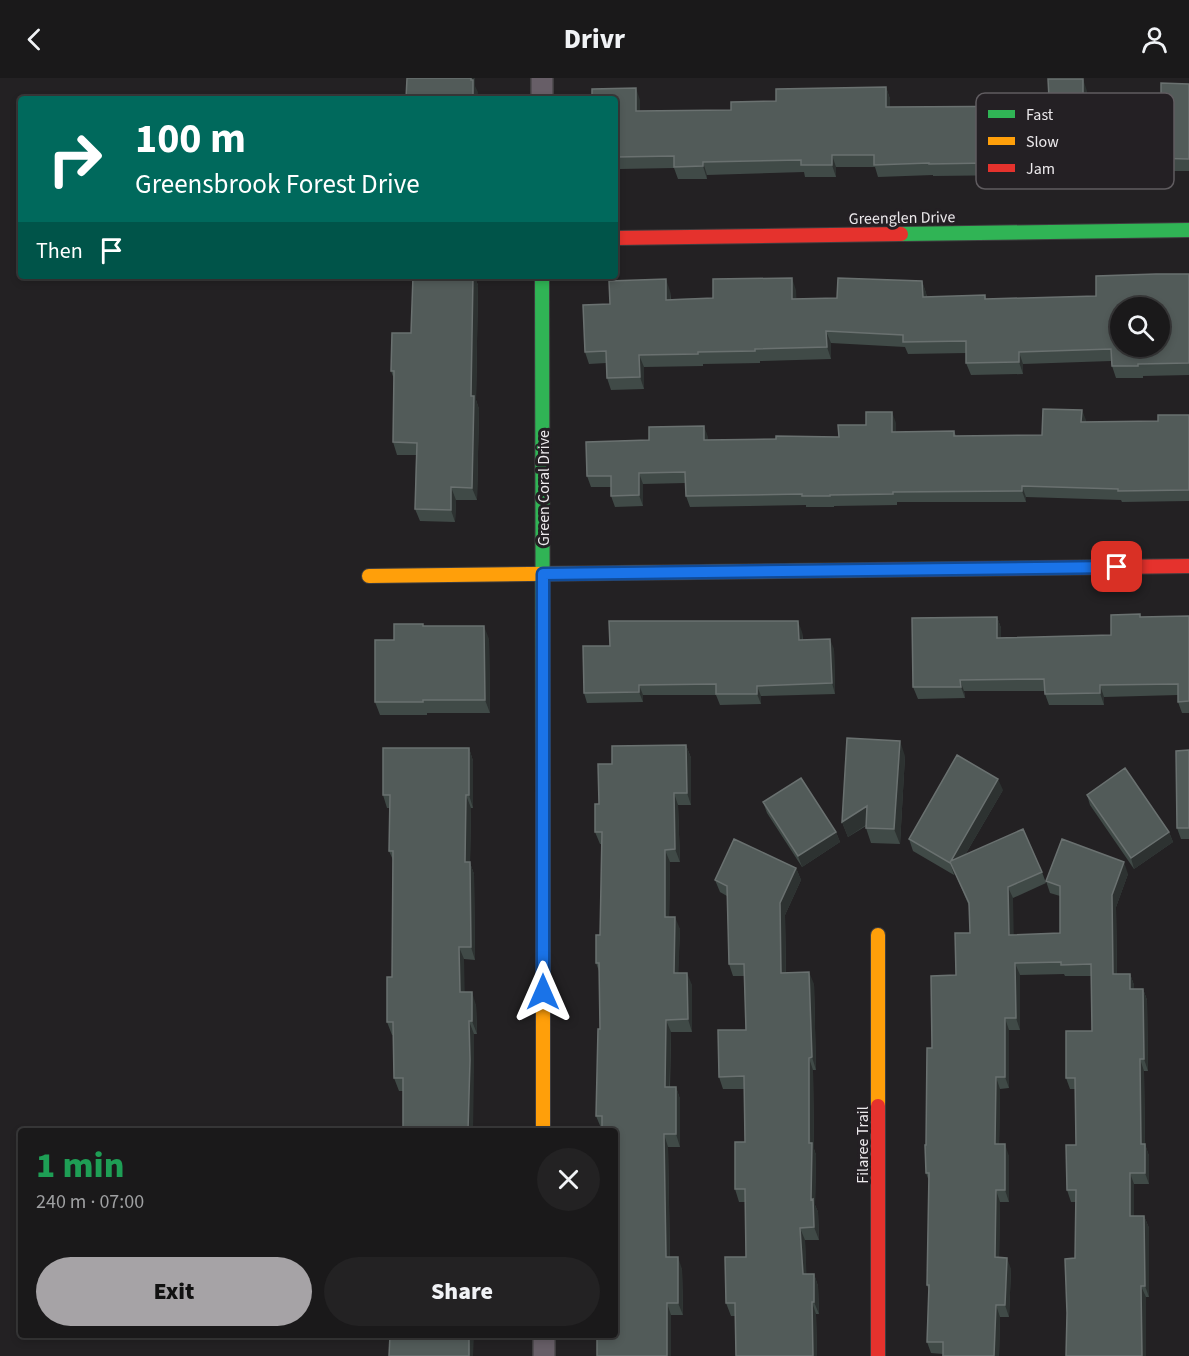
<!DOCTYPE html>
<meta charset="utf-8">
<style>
:root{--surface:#1a191a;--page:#232223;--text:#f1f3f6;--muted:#9fa0a2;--line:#383839;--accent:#a6a3a6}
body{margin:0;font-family:"Source Sans 3",sans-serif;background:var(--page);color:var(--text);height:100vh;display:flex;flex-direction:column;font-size:22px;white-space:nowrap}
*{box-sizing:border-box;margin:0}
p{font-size:20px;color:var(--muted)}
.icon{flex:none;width:33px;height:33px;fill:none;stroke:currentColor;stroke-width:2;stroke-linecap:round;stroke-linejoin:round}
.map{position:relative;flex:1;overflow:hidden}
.sheet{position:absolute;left:18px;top:1050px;width:600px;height:210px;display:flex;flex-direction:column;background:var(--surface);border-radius:6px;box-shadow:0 3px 9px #0003,0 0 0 2px var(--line)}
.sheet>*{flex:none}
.hud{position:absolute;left:18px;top:18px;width:600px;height:183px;border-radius:6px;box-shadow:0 3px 9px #0003,0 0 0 2px var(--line);background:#00695c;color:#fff;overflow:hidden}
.controls{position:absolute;left:1110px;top:219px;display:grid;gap:12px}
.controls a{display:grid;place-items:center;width:60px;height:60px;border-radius:50%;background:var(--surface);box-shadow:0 3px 9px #0003,0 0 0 2px var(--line);font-size:30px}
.pin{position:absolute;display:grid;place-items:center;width:51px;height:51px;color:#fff;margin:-26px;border-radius:12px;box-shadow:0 3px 9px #0006}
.me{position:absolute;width:66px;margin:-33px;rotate:0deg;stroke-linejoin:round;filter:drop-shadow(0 0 4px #0008)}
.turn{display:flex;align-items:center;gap:21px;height:126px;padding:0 18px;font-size:27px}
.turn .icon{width:78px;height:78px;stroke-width:2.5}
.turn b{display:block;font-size:42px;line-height:51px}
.then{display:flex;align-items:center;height:57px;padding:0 18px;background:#0003;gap:12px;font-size:22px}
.round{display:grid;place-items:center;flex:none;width:63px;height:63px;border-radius:32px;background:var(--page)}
.head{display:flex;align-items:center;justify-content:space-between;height:102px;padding:0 18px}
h1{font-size:36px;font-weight:800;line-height:45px;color:#1e9e55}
.action{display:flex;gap:12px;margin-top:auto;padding:12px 18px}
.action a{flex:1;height:69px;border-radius:36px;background:var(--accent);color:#111;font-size:24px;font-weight:800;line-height:69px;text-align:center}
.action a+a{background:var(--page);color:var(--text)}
header{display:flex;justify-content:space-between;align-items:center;height:78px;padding:0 18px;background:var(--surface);font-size:27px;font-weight:800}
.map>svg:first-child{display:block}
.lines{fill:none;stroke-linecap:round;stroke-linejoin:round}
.street-casing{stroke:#3f3d3f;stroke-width:24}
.fast-casing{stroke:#3f3d3f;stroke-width:16}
.slow-casing{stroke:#3f3d3f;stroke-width:16}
.jam-casing{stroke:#3f3d3f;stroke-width:16}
.street{stroke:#675e67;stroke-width:21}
.fast{stroke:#30b455;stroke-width:14}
.slow{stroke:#ff9f0a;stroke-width:14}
.jam{stroke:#e5322d;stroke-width:14}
.wall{fill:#404a47}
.shaded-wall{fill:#2d3231}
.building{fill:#525b59;stroke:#6a7170;stroke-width:1.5;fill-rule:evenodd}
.route-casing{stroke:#114b97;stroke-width:15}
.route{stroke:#1a73e8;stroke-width:10}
.labels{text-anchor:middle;stroke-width:6;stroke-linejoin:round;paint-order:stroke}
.street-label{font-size:16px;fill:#ece9ec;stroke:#242024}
.key{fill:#242024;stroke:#605c60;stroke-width:1.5}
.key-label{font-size:16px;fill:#ece9ec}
</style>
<header><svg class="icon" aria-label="back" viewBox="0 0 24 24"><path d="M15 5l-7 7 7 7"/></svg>Drivr<svg class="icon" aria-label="person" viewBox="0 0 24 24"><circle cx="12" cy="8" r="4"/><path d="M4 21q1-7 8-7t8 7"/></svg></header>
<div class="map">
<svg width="1189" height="1278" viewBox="0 0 1189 1278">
<rect width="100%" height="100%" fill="#232123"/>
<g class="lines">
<defs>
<path id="street" d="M542 0V21
M544 1257V1278"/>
<path id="fast" d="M901 156 1189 152
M542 198 543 716"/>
<path id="slow" d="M369 498 868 492
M543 716V1053
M878 857V1028"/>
<path id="jam" d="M615 160 901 156
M868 492 1189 488
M878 1028V1278"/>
</defs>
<use href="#street" class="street-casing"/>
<use href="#fast" class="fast-casing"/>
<use href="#slow" class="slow-casing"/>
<use href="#jam" class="jam-casing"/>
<use href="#street" class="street"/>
<use href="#fast" class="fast"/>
<use href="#slow" class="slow"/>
<use href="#jam" class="jam"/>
</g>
<path class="wall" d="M1189 6V93H1153V95L1125 96 933 98V97L878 99 875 89H836V99H805L804 94 707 97V101H678L674 90 620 91V101H615V21L640 22V33L731 32 776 23 886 9 890 21V29L1041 28 1049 20 1087 13V20L1161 19Z
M1189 196V297L1143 298V300H1116L1112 288 1111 283 1023 286V296L971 297 966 285V275L908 276 905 269 831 265V281L760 283V285L703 286V288L644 289V311L611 312 607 300 606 285 589 286 585 274 610 226 670 213 671 221 713 220 796 212V221L837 220 922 203 926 215 927 219 985 217 986 221 1096 218Z
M413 198H474L478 207 476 322 479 331 477 422H456L455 444 420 443 415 431 416 377H397L393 364 394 301 391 293 411 255Z
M1189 337V423L1122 424 1121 422 1026 419V424H897V427L834 428V429H806V427L690 429 686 418 685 405 643 406V428L615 429 611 418V409H591L587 398 649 362 708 359V362L839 359 866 347 896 345V354L954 353 956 358 1042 357 1086 342V344L1158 343Z
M1189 538V635H1182L1178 624V617L1104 619V627H1049L1045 616V613H964L965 620 918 621 913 609 997 539 1001 550V560L1111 557 1141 539Z
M423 546V548L489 561 490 635H427V637H380L375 624Z
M802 554 803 562 834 571 835 616 761 618V626L720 627 716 617H643V624L587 625 584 615Z
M686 667 691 680V727H678L680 784H670L669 839 680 851 678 895 692 907V954H671L670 1009H676L680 1021V1069H668L670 1179 682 1191 683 1237H671L615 1257 602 1050H601L596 1038 600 951 599 893 596 885 600 857 602 766H600L595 754 599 726 612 686Z
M469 670 473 683V730H471L470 785 474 796 475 882 464 881V914L476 927 477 956H474V995L403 1013H399L394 1000V957H392L387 944 392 899 393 782 389 773 390 730H387L383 717Z
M1189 672V761H1181L1177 750Z
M905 678 900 766 871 765 866 750V748L848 759 842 744Z
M1003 712 965 777 1042 794 1046 805 1013 820V857L1060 855V818L1050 815 1046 803 1128 796 1116 829 1117 896H1130L1134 907V911H1143L1147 922 1148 993H1144L1145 1066 1149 1078V1106H1134V1138H1144L1149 1150V1219H1146V1278H1066L1075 1180 1076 1124H1071L1067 1112 1076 1067 1075 1011H1070L1066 1000 1092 953 1091 898H1065L1064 896 1020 897V952H1009V1010L1000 1011 999 1066 1009 1078V1124H1000L999 1180 1011 1191 1009 1239H1000L999 1278H942L943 1276 931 1275 927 1264 929 1213 927 1207 929 1103 926 1095 932 970 970 855 969 828 955 795 954 797 913 773 909 761Z
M1087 717 1169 754 1173 764 1134 791 1090 727Z
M763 724 836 754 840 764 802 789 767 735Z
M796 790 801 802 785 837 786 895 814 906 816 992H813L814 1071 816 1077 815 1127 818 1134 819 1162H805L806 1196H814L818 1208 819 1236H816L817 1278H736L735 1238H731L726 1225 746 1179 745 1124H739L735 1111 745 1064 744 1011H723L719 999 746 952 744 898H733L729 886 727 818 720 814 715 802Z"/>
<path class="shaded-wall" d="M471 0H475V8L478 14 477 21H473Z
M1083 1 1087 13V33L1083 20Z
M886 9 890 21V41L886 29Z
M636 10 640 22V45L636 33Z
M832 77 836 89V99L832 87Z
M616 79 620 91V101L616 89Z
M703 84 707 97V101L703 88Z
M470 198H474L478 207 476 322 479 331 477 422 472 410Z
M792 200 796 212 797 233 792 221Z
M666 201 670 213 671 233 666 222Z
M922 203 926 215 927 231 923 219Z
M826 253 831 265V281L827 269Z
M1019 274 1023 286V296L1019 284Z
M639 277 644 289V311L640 299Z
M1082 332 1086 342 1085 355 1081 344Z
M892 334 896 345V365L892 354Z
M704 348 708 359V373L704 362Z
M639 395 643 406V428L639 417Z
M1022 408 1026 419V424L1022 413Z
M451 409 456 422 455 444 451 432Z
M997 539 1001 550V572L997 560Z
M798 543 802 554 803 572 799 562Z
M484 548 489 561 490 635 485 622Z
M830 561 834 571 835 616 832 605Z
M960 602 964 613 965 620 961 609Z
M639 607 643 617V624L639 614Z
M1100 607 1104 619V627L1100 615Z
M757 608 761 618V626L757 616Z
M900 663 905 678 900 766 894 751Z
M686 667 691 680V727L687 715Z
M469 670 473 683V730L469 717Z
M998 701 1003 712 955 794 951 783Z
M674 715 678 727 680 784 675 771Z
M466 717 471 730 470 785 474 796 475 882 471 869 465 784Z
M867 728 872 743 848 759 842 744Z
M836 754 840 764 802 789 798 778Z
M1169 754 1173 764 1134 791 1131 780Z
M665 772 670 784 669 851 665 839Z
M950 784 955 795 954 797 950 785Z
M1124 784 1128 796 1116 829 1117 908 1113 896 1112 817Z
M796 790 801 802 785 837 786 907 781 895 780 825Z
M1008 809 1013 820 1014 868 1009 857Z
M675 839 680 851 678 908 674 895Z
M459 869 464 881 465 927 460 914Z
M1015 885 1020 897V952L1016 940Z
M809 894 814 906 816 992 812 979Z
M687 895 692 907V954L688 941Z
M1130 896 1134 907V923L1130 911Z
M1143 911 1147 922 1148 993 1144 981Z
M472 914 476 927 477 956 472 943Z
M1005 940 1009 952V1010L1005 999Z
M666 942 671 954 669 1021 665 1009Z
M469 943 474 956V995L473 1053H468Z
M809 980 813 992 814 1071 816 1077 815 1127 818 1134 819 1162 814 1149 811 1122Z
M1140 981 1144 993 1145 1075V1066L1149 1078V1106L1145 1095 1141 1066Z
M996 999 1000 1011 999 1078 995 1066Z
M676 1009 680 1021V1069L676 1056Z
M664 1056 668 1069 670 1191 666 1179Z
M1005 1066 1009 1078V1124L1005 1112Z
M1130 1095 1134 1106V1150L1130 1138Z
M996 1112 1000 1124 999 1191 995 1179Z
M1144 1138 1149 1150V1219L1145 1208Z
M800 1150 805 1162 807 1208 803 1196Z
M678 1179 682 1191 683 1237 678 1225Z
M1007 1180 1011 1191 1009 1239 1005 1227Z
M814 1196 818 1208 819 1236 814 1224Z
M1141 1208 1146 1219V1278H1142Z
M812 1224 816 1236 817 1278H813Z
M667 1225 671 1237V1278H667Z
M996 1227 1000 1239 999 1278H994Z
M469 1257H474L473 1278H469Z"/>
<path class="building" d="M407 0H471V2H473V21H406Z
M1048 1H1083V20L1161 19V5L1189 6V81L1149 80V82L1121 83 929 86V85L874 87V77H832V87H801V82L703 84V88L674 89V78L616 79 615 89V21H592V11L636 10V33L731 32V24L776 23V11L886 9V29L1041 28V20H1049Z
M1156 196H1189V285L1138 286V288H1112L1111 271 1019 274V284L966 285V263L903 264V257L826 253 827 269 755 271V273L698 274V276L639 277 640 299 607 300 606 273 585 274 583 227 610 226 609 203 666 201V222L713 220V201L792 200V221L837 220 838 200 922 203 923 219 985 217V221L1096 218V198ZM1120 230H1160V268H1120Z
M413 198H473L471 318H474L472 410 451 409V432L415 431 417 365 393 364 394 293H391L392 255H411Z
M1043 331 1082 332 1081 344 1158 343V337H1189V412L1118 413V411L1022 408V413L893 414V416L830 417V418H802V416L686 418 685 394 639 395V417L611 418V398H587L586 364 649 362V349L704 348V362L776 361V358L839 359 838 347H866V334H892V354L954 353V358L1042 357Z
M1140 536V539L1189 538V623L1178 624V606L1100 607V615L1045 616 1044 601 960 602 961 609H913L912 540 997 539V560L1111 557V537Z
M609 543H798L799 562 830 561 832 605 757 608V616H716V606L639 607V614L584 615 583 568H610Z
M394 546H423V548H484L485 622H423V624H375V562H394Z
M847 660 900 663 894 751 866 750 867 728 842 744Z
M686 667 687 715H674L675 771 665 772V839H675L674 895H687L688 941 666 942 665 1009H676V1056H664L666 1179H678V1225H667V1278H597V1257H615V1053H602V1038H596L598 951H600L599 885H596V857H600L602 754H595V726H599L598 686H612V668Z
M383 670H469V717H466L465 784H470L471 869H459L460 914H472V943H469L470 982 468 1053H403V1000H394L393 944H387V899H392L393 773H389L390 717H383Z
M1189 672V750H1177L1176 673Z
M957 677 998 701 951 783 1023 751 1042 794 1008 809 1009 857 1060 855V808L1046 803 1062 761 1124 784 1112 817 1113 896H1130V911H1143L1144 981H1140L1141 1066H1145V1095H1130V1138H1144L1145 1208H1141L1142 1278H1066L1067 1235 1065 1181 1075 1180 1076 1112H1067L1066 1067H1076L1075 1000H1066V953H1092L1091 886 1061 887V884L1015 885 1016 940H1005V999H996L995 1066H1005V1112H996L995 1179 1007 1180 1005 1227H996L994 1278H943V1264H927L929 1207H927L929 1095H926L925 1067H926L927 970H932L931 898 956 897 955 855H970L969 825 950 784V785L909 761Z
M1125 690 1169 754 1131 780 1087 717Z
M801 700 836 754 798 778 763 724Z
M734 761 796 790 780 825 781 895 809 894 812 979 809 980V1065H812L811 1122 813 1121 814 1149 800 1150 803 1196H814V1224H812L813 1278H736L735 1225H726L725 1179H746L745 1111H735V1064H745L744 998 719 999 718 952H746L744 886H729L727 808 715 802Z
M390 1257H469V1278H389Z"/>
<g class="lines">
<defs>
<path id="route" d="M543 914V496L1117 489"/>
</defs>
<use href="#route" class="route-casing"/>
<use href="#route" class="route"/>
</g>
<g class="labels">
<g class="street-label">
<text transform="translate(902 139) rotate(-1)" y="6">Greenglen Drive</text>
<text transform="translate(543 410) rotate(-90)" y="6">Green Coral Drive</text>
<text transform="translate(862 1067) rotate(-90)" y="6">Filaree Trail</text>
</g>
</g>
<rect x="976" y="15" width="198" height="96" rx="9" class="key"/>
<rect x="988" y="32" width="27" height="8" fill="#30b455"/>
<rect x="988" y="59" width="27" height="8" fill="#ff9f0a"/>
<rect x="988" y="86" width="27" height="8" fill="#e5322d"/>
<g class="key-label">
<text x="1026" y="42">Fast</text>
<text x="1026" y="69">Slow</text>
<text x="1026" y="96">Jam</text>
</g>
</svg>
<div class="controls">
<a><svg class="icon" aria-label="search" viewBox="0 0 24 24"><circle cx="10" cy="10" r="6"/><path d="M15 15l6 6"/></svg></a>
</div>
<div class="pin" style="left:1117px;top:489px;background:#d93025"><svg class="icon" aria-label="arrive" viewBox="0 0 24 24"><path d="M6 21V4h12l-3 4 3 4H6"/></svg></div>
<svg class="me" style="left:543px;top:914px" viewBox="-20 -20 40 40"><path d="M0-17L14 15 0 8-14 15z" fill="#1a73e8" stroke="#fff" stroke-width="4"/></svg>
<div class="hud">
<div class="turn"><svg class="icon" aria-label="right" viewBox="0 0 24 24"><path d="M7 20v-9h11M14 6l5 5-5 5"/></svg><div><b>100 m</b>Greensbrook Forest Drive</div></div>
<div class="then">Then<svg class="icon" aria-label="arrive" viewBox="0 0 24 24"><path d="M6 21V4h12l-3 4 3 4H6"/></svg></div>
</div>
<section class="sheet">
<div class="head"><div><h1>1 min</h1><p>240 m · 07:00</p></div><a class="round"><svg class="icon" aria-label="close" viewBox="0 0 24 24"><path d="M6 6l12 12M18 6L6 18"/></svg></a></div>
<div class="action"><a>Exit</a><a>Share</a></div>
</section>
</div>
